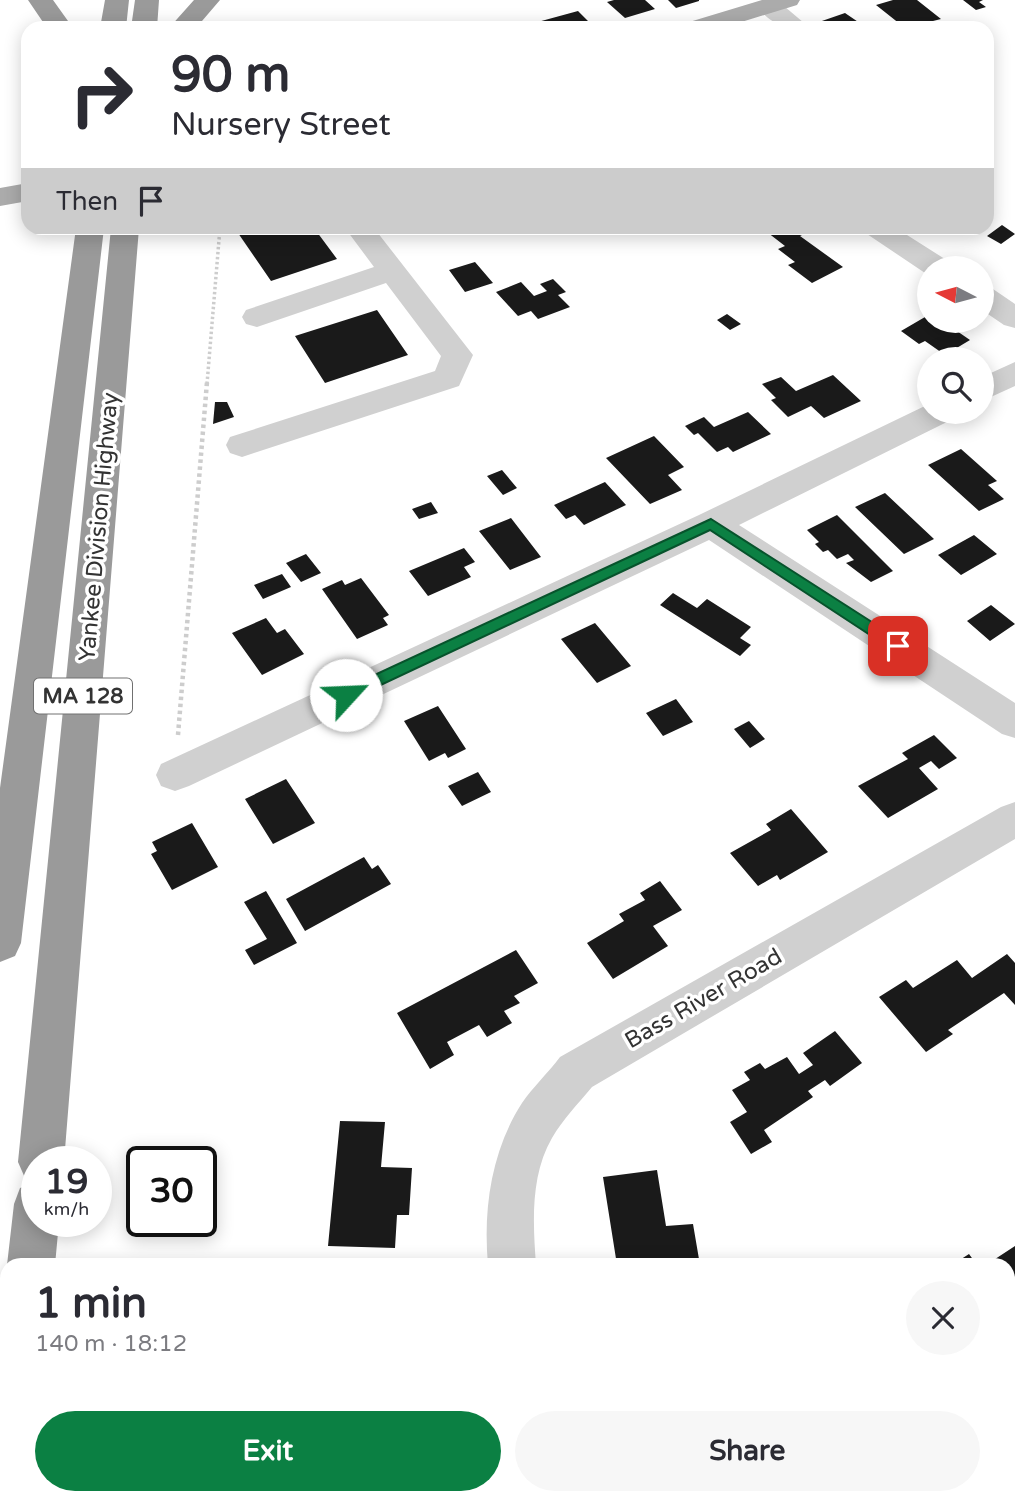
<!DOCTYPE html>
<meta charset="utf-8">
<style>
:root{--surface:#fff;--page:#f7f7f7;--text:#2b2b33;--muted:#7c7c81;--accent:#0b8043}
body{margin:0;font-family:"Varela Round",sans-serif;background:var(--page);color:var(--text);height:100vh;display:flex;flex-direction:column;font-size:26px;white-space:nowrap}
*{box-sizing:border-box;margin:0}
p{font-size:23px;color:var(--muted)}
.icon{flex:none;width:38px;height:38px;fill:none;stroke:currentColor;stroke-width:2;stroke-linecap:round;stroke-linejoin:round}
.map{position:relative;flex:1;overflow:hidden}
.panel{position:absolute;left:0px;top:1258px;width:1015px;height:247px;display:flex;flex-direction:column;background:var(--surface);border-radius:21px 21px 0 0;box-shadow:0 4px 18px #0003}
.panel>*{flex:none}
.top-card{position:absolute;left:21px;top:21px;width:973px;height:214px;border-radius:21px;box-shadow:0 4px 18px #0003;background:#fff;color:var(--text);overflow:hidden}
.needle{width:46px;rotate:276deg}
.fabs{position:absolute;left:917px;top:256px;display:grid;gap:14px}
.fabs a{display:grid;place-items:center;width:77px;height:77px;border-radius:50%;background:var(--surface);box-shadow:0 4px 18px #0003;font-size:35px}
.speed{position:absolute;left:21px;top:1146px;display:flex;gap:14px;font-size:35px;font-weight:700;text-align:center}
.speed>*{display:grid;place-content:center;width:91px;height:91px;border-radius:50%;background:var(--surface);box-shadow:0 4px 18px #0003;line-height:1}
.speed small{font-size:18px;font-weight:400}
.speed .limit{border:4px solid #111;border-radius:10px;background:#fff;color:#111}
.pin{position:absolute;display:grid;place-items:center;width:60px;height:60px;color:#fff;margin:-30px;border-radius:14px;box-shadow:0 4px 10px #0006}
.me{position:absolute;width:77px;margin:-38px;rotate:65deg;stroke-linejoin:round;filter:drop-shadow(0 0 5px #0008)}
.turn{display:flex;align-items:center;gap:24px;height:147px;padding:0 35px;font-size:32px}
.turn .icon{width:91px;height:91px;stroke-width:2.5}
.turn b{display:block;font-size:49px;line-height:60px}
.then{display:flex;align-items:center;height:66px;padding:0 35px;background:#0003;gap:14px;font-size:26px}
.round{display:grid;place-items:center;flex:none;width:74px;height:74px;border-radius:37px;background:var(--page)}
.overview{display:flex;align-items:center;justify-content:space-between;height:119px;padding:0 35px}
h1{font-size:42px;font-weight:800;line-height:52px}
.cta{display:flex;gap:14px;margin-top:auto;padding:14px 35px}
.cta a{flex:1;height:80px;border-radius:42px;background:var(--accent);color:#fff;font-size:28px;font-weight:800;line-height:80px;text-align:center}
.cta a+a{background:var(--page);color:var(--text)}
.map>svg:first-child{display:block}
.building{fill:#1a1a1a}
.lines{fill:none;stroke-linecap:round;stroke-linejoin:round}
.path-far1{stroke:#cdcdcd;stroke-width:3.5;stroke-dasharray:2.5 2.5;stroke-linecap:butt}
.path{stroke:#cdcdcd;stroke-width:4.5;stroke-dasharray:3.5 3.5;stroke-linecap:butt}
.minor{fill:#d0d0d0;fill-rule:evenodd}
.major{fill:#ababab;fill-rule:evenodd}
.highway{fill:#9a9a9a;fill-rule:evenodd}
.route{fill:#0b8043;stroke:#07532c;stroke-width:2}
.labels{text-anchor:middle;stroke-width:7;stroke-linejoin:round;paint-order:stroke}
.shield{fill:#fff;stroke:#707070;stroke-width:2}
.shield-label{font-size:21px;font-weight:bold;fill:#333}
.street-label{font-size:23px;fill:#333;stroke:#fff}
</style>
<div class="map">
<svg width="1015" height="1504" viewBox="0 0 1015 1504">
<rect width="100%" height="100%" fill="#fff"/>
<path class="building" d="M614 0H645L655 9 625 18 607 2Z
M668 0H699V1L676 8Z
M893 0H917L941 19 905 28 876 5Z
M963 0H983L979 2 986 7 976 10Z
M578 11 593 26 539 28 534 23Z
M845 13 867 28H827L819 22Z
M1002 225 1015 234 1001 244 987 236Z
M257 228H314L337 259 271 281 238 233Z
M766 228H812L814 229 800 236 843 267 812 283 788 265 795 262 778 249 785 246 763 229Z
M475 262 493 283 465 292 449 270Z
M553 279 566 292 558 295 570 307 538 319 531 311 518 316 496 292 521 282 534 296 547 291 540 284Z
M377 310 408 355 325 383 295 336Z
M727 314 741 324 730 330 717 320Z
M925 317 937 326 951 320 959 326 954 329 970 340 945 355 925 341 919 344 901 331Z
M833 375 861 401 824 418 811 406 788 417 771 400 776 398 762 384 781 377 796 391Z
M215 402H227L234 417 213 424Z
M748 412 771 434 733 452 728 447 717 452 698 433 694 435 685 426 704 417 714 427Z
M654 436 684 467 668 475 682 490 650 504 606 458Z
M961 449 997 481 988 485 1004 499 979 511 928 465Z
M502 470 517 488 503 495 487 476Z
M605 482 626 505 584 525 575 515 566 519 554 505Z
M885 493 934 539 904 554 855 507Z
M431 502 438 513 419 519 412 509Z
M837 515 893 571 871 582 846 563 854 560 848 554 837 559 828 550 823 552 815 544 819 542 807 530Z
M511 518 541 557 510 570 479 531Z
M974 535 997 554 961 575 938 555Z
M464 548 475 562 464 567 471 577 428 596 409 571Z
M306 554 321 573 301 582 286 563Z
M282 574 291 587 263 599 254 585Z
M361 578 389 615 383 618 388 625 357 639 322 589 342 580 345 585Z
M673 593 697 608 707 599 751 627 740 638 751 645 740 656 660 605Z
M991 605 1015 624 990 641 967 621Z
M266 618 277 633 285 629 304 654 262 675 232 633Z
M595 623 631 666 597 683 561 639Z
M676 699 693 722 663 736 646 713Z
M438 706 466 749 448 758 445 753 429 761 404 721Z
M749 721 765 739 750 748 734 729Z
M934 735 957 758 939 769 931 761 919 768 938 789 888 818 858 786 908 759 902 753Z
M478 772 491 792 462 806 448 786Z
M286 779 315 823 273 844 245 799Z
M791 809 828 852 780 880 777 875 758 886 730 853 771 830 766 824Z
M192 823 218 867 172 890 151 854 157 851 152 842Z
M364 857 372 869 378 865 391 884 305 931 286 899Z
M660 881 682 910 653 926 668 946 613 979 587 943 624 921 619 914 645 900 640 893Z
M266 891 297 943 254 965 245 950 267 939 244 902Z
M516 950 538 983 514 996 520 1003 504 1011 512 1023 487 1037 479 1025 447 1042 454 1055 430 1069 397 1013Z
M1007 954 1015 963V1005L1004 993 948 1030 953 1034 926 1052 879 997 906 980 913 988 957 960 972 978Z
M835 1031 862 1063 830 1086 825 1080 808 1091 813 1097 764 1130 772 1142 751 1154 730 1122 747 1112 732 1090 750 1080 744 1072 760 1063 765 1069 787 1057 799 1074 813 1065 803 1053Z
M340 1121 385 1122 381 1167 412 1168 409 1215H397L395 1248 328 1246Z
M657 1170 666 1226 693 1224 700 1265H617L603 1177Z
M1015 1246V1276L1008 1282V1265H986Z
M969 1254 977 1265H952Z
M649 1498H757L755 1504H646Z"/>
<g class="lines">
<path class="path-far1" d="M207 384 220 228"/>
<path class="path" d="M178 735 207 382"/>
<path class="minor" d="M760 1H778L810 28C787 28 771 26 757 6Z
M345 228H374L473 355 459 386 254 453 242 457 230 453 226 445 230 437 435 371 441 356 386 283 257 327 246 324 242 317 246 310 374 267Z
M863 228H896L948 261 953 268H929L928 275 867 234Z
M982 286 993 289 1015 304V328L1004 325 982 310Z
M1015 362V386L982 401V377Z
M929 404V411H958L953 419 739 525 1015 703V738L1002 734 709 540 189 786 175 791 161 786 156 775 161 764 699 515Z
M1015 802V839L592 1087C578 1104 563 1119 552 1138 530 1176 533 1224 536 1265H488C483 1210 491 1151 522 1103 533 1087 548 1073 560 1057L1001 807Z
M1015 1417V1471L1008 1474V1420Z
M515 1498H567L568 1504H516Z
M906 1498H965L963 1504H904Z"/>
<path class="major" d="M762 0H800L797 5 722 28H682L686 23Z
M28 183V201L0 206V188Z"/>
<path class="highway" d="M28 0H53L73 28H47Z
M105 0H129L126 28H100Z
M135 0H159L157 28H131Z
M194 0H220L196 28H169Z
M76 228H104L21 943 15 956 0 962V788Z
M111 228H139L64 1162H37V1222H59L55 1265H7L14 1204 20 1188 34 1182 25 1178 18 1162Z
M7 1473V1498H36V1504H0V1476Z"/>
</g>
<path class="route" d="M711 519 903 642V650H893L710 530 351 699H340L338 695 340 691Z"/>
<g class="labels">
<rect class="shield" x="34" y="678.5" width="98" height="35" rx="5"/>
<g class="shield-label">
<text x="83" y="703">MA 128</text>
</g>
<g class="street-label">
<text transform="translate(98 527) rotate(-85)" y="8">Yankee Division Highway</text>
<text transform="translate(703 998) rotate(-30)" y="8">Bass River Road</text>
</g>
</g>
</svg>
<div class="fabs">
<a><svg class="needle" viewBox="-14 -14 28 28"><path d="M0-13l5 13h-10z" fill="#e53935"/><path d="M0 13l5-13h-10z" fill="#7c7c81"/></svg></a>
<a><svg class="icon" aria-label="search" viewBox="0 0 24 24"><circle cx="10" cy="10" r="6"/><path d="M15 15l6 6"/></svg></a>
</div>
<div class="speed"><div>19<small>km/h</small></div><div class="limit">30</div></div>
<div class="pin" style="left:898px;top:646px;background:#d93025"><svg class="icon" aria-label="arrive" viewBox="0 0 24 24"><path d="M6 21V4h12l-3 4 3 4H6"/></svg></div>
<svg class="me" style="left:346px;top:695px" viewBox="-20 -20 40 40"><circle r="19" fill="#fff"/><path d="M0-13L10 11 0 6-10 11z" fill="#0b8043"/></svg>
<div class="top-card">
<div class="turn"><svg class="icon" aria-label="right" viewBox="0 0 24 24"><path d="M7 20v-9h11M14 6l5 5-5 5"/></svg><div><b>90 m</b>Nursery Street</div></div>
<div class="then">Then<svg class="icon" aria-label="arrive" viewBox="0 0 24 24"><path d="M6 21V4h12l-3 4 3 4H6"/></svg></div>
</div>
<section class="panel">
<div class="overview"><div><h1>1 min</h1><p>140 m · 18:12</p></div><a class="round"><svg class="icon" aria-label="close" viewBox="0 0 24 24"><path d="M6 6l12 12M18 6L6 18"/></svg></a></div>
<div class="cta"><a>Exit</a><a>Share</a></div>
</section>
</div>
